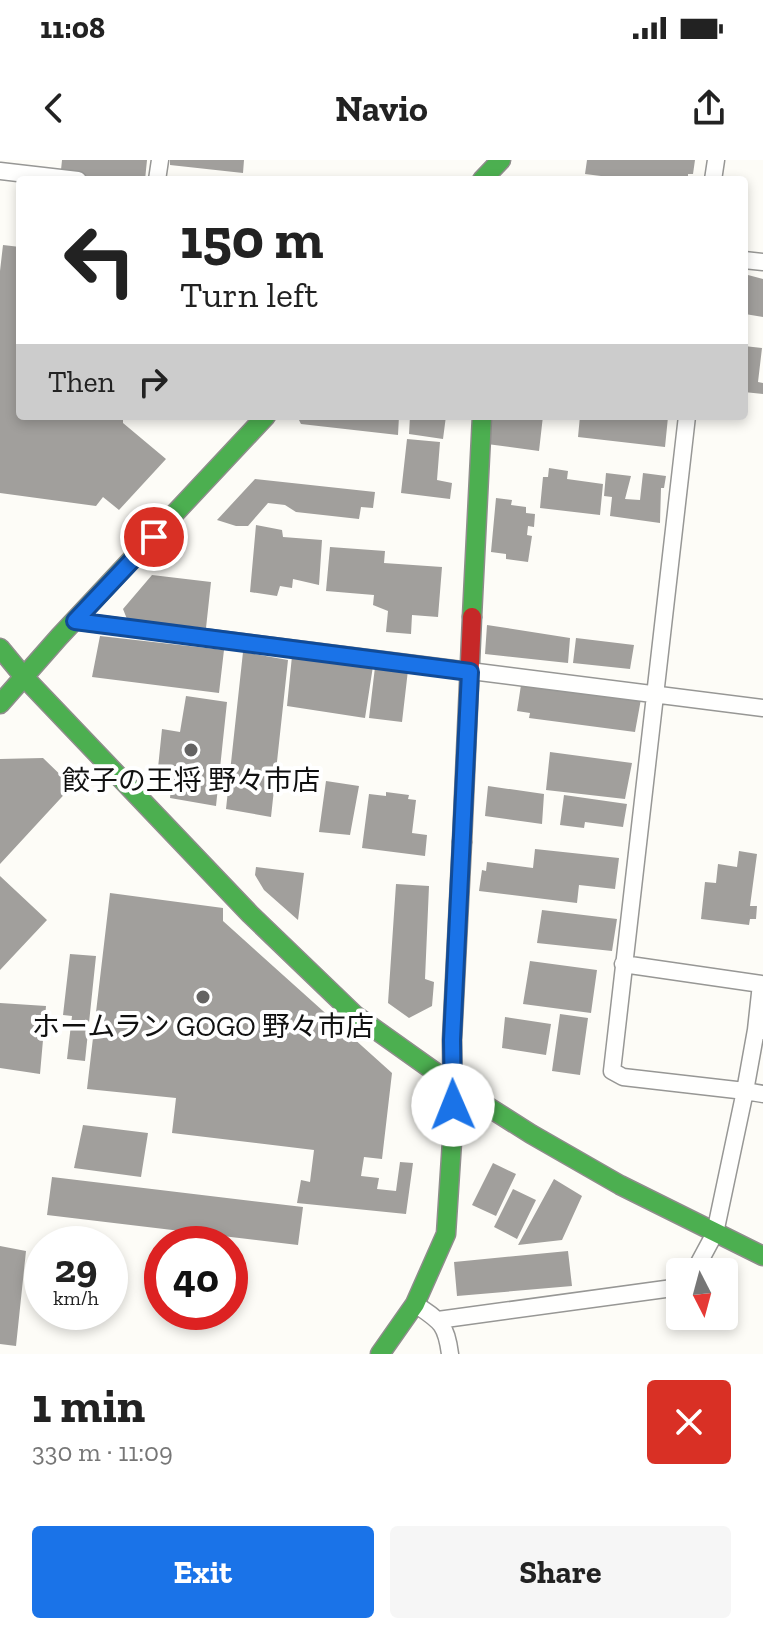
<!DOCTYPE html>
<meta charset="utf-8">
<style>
:root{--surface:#fff;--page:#f6f6f6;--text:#222;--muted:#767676;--accent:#1a73e8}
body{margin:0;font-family:"Zilla Slab","Noto Sans JP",serif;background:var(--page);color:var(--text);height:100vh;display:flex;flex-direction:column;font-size:30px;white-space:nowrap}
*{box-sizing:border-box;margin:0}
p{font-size:26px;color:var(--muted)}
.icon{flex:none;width:44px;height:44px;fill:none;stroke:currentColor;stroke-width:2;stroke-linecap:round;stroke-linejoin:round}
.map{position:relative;height:1194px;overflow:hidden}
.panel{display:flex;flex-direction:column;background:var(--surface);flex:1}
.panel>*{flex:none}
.hud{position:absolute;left:16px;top:16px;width:732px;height:244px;border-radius:8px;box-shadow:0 4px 12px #0003;background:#fff;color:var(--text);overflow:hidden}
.needle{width:52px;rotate:174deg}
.controls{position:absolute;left:666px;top:1098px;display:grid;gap:16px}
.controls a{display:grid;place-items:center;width:72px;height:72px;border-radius:8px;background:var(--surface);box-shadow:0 4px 12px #0003;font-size:40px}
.speed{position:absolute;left:24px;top:1066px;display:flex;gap:16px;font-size:40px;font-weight:700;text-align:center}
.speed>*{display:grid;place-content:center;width:104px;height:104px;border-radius:50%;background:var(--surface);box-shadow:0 4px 12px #0003;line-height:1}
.speed small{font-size:20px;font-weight:400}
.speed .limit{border:12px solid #d22;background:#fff;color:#111}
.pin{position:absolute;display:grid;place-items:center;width:68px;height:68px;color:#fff;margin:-34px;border:4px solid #fff;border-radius:50%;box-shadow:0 2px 8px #0007}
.me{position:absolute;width:88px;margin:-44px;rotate:359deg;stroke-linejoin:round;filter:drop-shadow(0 0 6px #0008)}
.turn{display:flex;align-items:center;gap:28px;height:168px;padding:0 32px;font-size:36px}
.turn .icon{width:104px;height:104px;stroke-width:2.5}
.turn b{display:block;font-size:56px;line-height:68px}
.then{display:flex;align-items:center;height:76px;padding:0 32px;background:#0003;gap:16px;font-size:30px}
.round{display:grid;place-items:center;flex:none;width:84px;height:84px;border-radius:8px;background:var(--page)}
.summary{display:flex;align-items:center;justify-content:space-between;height:136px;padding:0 32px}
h1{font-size:48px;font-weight:800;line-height:60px}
.action{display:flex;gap:16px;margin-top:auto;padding:16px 32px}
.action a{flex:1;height:92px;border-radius:8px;background:var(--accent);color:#fff;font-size:32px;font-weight:800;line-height:92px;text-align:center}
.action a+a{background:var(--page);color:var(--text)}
.status{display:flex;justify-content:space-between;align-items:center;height:56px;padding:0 40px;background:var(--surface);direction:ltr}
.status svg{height:22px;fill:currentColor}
header{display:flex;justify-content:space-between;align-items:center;height:104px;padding:0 32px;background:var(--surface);font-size:36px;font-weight:800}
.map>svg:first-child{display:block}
.building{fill:#a19f9c}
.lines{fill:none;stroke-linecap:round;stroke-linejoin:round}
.street-casing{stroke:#979795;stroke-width:19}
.fast-casing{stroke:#8e8d8b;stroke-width:21}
.jam-casing{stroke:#8e8d8b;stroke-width:21}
.street{stroke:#fffffe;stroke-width:16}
.fast{stroke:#4caf50;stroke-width:18}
.jam{stroke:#c62828;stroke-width:18}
.route-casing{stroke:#114b97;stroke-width:20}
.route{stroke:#1a73e8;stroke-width:14}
.poi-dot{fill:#646362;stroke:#fff;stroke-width:3}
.labels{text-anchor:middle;stroke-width:8;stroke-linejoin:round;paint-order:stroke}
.poi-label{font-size:28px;fill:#111;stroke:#fff}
</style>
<div class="status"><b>11:08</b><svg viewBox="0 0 49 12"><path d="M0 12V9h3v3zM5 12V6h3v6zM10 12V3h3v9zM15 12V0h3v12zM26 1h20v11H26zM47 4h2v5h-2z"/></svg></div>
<header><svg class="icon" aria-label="back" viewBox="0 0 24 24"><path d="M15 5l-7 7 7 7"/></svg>Navio<svg class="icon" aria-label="share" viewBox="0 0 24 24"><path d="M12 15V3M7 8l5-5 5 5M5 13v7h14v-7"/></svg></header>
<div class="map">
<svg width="763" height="1194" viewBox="0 0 763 1194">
<rect width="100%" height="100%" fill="#fdfcf7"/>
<path class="building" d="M62 0H147L145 20H60Z
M170 0H244L243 13 170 5Z
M587 0H695L693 14H688V18H682V20H600L601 16 585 14Z
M3 85 20 87V256H123V263L166 299 119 350 103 337 96 346 0 333V111Z
M748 115 763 119V157L745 154Z
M744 186 762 188 758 222 763 223V234L744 232Z
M299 256H399L398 275 301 264 298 258Z
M410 256H446L443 279 409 274Z
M489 256H543L539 291 487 284Z
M580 256 668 257 665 287 578 277Z
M407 279 440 282 437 320 452 323 450 339 401 333Z
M549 308 568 311 567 319 603 324 600 355 540 348 543 317H548Z
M606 313 631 316 625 339 640 340 643 313 666 316 664 328H661L660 363 610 356 612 337 604 336Z
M255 319 375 332 373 348 361 347 359 359 296 352 285 345 268 343 248 366H236L217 360Z
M496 338 512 340 511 345 526 347V353L535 354 534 367 528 366 527 375 532 376 528 402 506 399V394L491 392Z
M256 365 282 370 283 377 322 380 319 425 293 419 292 428 280 426 277 436 250 432Z
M330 387 385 391 384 403 442 407 438 457 412 455 411 474 386 472 388 451 373 445 374 435 326 431Z
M152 415 211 422 206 468 127 459 123 449Z
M487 465 570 478 568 503 485 494Z
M100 476 224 490 219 533 92 517Z
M576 478 634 485 630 509 573 503Z
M243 492 288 500 271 657 226 649Z
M292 496 373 506 365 558 287 546Z
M375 507 408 510 402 562 369 558Z
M521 525 641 539 635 572 529 558 530 553 517 551Z
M186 536 227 542 216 646 170 638 173 609 158 608 162 569 180 572Z
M550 592 632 603 625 639 546 630Z
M43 598 72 626 0 704V599Z
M326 621 359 626 350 675 319 672Z
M488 626 544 634 542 664 485 656Z
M386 632 409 635 408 639 416 640 412 673 427 675 425 696 362 688 369 634 386 636Z
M564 635 627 644 623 667 585 662 584 668 560 665Z
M535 689 619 698 615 729 579 725 577 743 479 731 482 710 486 711 487 702 533 708Z
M739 691 757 694 750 746H757L756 759H750L749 765 701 759 705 722 716 723 718 704 737 707Z
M256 707 304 713 298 760 264 730 255 715Z
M0 716 47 760 0 810Z
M396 724 429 726 425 819 434 822 432 846 409 858 388 843Z
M110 733 223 748V761L392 913 382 999 364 997 361 1016 379 1018 377 1029 396 1031 400 1002 413 1003 406 1054 297 1043 301 1020 310 1022 314 990 172 973 176 938 87 929Z
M542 750 617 759 612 791 537 783Z
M70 794 96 796 85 901 67 899 72 856 63 855Z
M530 801 597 810 591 853 523 844Z
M0 843 46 846 40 914 0 908Z
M560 854 588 858 580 915 552 911Z
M505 857 551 864 546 895 502 888Z
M83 965 148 973 141 1017 74 1008Z
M493 1003 516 1014 496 1056 472 1045Z
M52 1017 303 1047 298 1085 47 1055Z
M554 1019 582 1036 562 1080 518 1085Z
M513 1029 536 1040 517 1079 494 1067Z
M0 1086 26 1091 16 1186 0 1184Z
M568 1091 572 1126 457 1136 454 1102Z"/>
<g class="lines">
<defs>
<path id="street" d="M0 11 78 20
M157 20 160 0
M713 20 716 0
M744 100 763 102
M687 256 612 911 623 917 745 931 715 1073 694 1112
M75 461 763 548
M623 804 761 824 756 870
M763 871 756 870 745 931 763 934
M415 1144C440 1161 446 1163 450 1194
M438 1160 680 1127"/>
<path id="fast" d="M482 20 501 0
M472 457 482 256
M0 488 24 517 250 754 355 855 452 924 531 974 620 1025 763 1096
M0 544 59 477 266 256
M380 1194 415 1144 446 1074 453 966 452 880 462 682"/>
<path id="jam" d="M462 682 472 457"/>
</defs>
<use href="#street" class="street-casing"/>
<use href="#fast" class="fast-casing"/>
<use href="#jam" class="jam-casing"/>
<use href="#street" class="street"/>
<use href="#fast" class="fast"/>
<use href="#jam" class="jam"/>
</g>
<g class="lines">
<defs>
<path id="route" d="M154 377 75 461 470 512 452 880 453 945"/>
</defs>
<use href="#route" class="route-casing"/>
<use href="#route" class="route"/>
</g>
<g class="poi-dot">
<circle cx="191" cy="590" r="8"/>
<circle cx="203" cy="837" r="8"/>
</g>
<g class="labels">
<g class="poi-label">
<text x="191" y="630">餃子の王将 野々市店</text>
<text x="203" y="876">ホームラン GOGO 野々市店</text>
</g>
</g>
</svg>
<div class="controls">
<a><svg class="needle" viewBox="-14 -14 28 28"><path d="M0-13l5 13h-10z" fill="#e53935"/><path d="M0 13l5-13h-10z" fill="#767676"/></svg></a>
</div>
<div class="speed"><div>29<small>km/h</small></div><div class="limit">40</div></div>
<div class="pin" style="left:154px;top:377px;background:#d93025"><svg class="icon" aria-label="arrive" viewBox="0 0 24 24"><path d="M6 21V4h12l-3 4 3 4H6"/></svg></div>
<svg class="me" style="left:453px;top:945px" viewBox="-20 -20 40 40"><circle r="19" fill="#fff"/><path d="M0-13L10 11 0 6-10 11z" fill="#1a73e8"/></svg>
<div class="hud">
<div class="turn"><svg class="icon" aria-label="left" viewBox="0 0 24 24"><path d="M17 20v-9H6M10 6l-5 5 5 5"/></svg><div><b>150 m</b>Turn left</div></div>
<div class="then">Then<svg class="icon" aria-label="right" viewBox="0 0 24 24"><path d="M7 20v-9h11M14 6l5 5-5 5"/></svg></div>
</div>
</div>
<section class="panel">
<div class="summary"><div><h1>1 min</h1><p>330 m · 11:09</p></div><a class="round" style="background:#d93025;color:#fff"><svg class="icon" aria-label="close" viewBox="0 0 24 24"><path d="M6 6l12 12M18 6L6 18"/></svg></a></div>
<div class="action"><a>Exit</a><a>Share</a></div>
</section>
